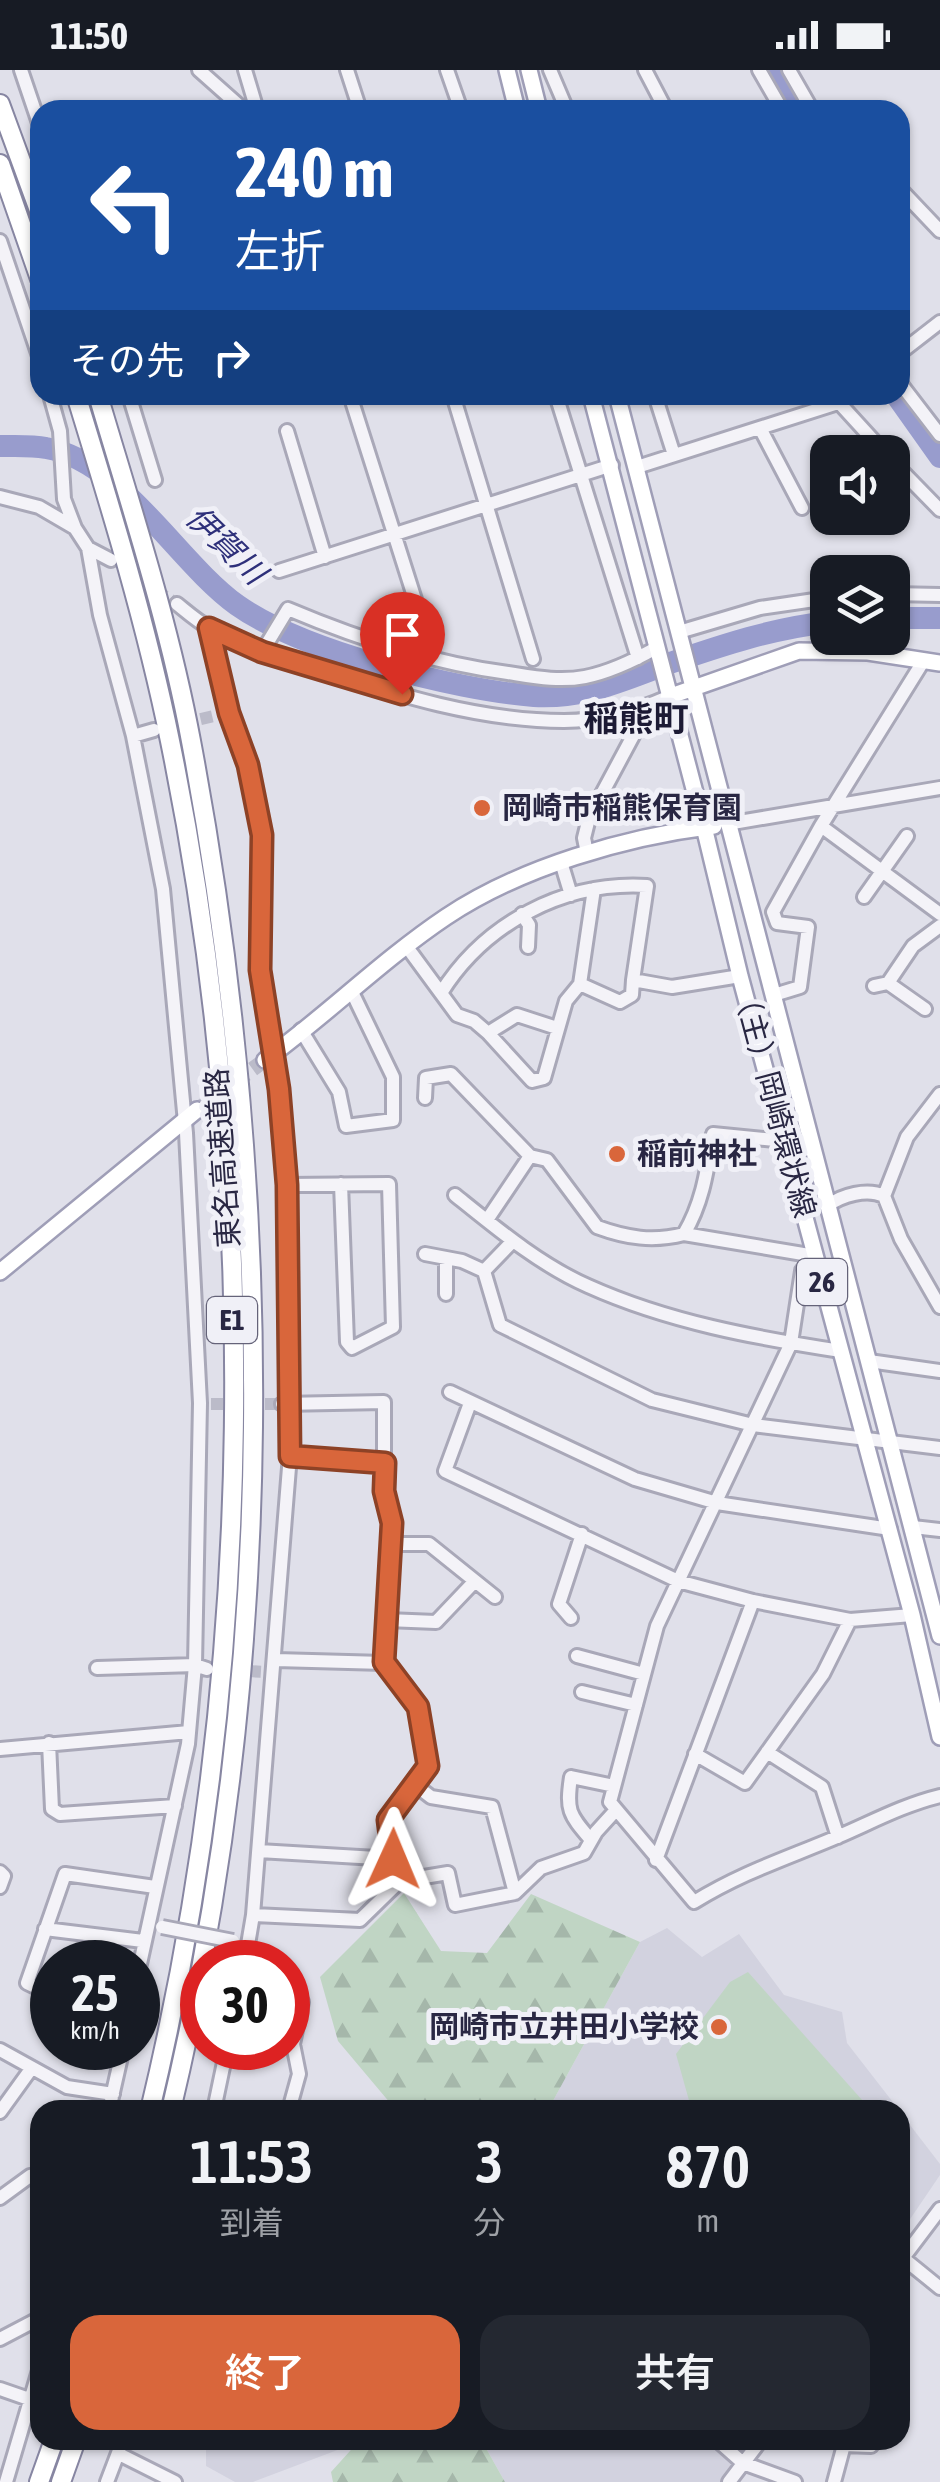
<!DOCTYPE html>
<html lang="ja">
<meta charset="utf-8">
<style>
:root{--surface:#171b24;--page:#242831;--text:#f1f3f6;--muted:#9ea1a6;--accent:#d9663b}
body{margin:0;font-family:"Asap Condensed","Noto Sans JP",sans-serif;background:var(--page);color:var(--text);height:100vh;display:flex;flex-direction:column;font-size:38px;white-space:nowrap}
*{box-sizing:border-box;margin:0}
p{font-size:32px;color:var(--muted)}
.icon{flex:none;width:55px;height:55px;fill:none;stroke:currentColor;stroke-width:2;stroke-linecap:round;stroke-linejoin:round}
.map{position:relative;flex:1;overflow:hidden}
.panel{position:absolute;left:30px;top:2030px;width:880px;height:350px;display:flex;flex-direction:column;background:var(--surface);border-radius:30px;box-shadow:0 2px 8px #0004}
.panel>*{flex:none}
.guide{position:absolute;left:30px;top:30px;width:880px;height:305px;border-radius:30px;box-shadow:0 2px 8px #0004;background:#1a4fa0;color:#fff;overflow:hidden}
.tools{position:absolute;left:810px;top:365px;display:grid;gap:20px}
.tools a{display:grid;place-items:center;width:100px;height:100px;border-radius:20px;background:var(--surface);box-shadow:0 2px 8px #0004;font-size:50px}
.speed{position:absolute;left:30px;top:1870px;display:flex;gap:20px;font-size:50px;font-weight:700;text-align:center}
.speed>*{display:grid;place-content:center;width:130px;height:130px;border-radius:50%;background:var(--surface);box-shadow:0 2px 8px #0004;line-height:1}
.speed small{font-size:25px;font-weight:400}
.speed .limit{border:15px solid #d22;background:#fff;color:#111}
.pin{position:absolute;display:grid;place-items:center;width:85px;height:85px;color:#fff;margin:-102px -42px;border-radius:50% 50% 50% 0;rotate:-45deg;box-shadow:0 0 10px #0007}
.pin .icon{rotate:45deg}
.me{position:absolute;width:110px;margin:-55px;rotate:1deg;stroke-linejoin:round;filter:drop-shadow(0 0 8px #0008)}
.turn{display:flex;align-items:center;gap:35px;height:210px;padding:0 40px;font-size:45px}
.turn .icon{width:130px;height:130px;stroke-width:2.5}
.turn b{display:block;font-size:70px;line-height:85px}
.then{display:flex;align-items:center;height:95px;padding:0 40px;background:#0003;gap:20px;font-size:38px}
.eta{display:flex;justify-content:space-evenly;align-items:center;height:170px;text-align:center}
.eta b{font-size:60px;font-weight:600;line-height:70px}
.cta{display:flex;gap:20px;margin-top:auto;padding:20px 40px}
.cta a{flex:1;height:115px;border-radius:30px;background:var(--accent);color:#fff;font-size:40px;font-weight:600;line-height:115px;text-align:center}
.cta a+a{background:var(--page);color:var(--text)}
.status{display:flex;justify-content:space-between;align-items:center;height:70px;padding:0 50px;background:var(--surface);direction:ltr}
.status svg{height:28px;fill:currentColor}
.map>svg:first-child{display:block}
.built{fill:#d2d2df}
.grass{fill:#c0d5c4}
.forest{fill:url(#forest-firs)}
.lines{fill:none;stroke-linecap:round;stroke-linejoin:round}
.river{stroke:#989ccd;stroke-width:22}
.minor-tunnel{stroke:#bbbbc9;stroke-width:12;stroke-dasharray:12 6;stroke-linecap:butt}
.major-tunnel{stroke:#bbbbc9;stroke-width:15;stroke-dasharray:15 8;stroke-linecap:butt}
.minor-casing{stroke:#a9a8b8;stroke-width:18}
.major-casing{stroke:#9f9eb7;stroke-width:20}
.highway-casing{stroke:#8786a2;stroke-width:22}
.minor{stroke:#f4f3f8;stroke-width:12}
.major{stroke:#fff;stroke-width:15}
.highway{stroke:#fff;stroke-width:18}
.minor-bridge-casing{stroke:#a9a8b8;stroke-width:18;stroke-linecap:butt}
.minor-bridge{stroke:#f4f3f8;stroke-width:12}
.route-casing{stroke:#8d4226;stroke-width:25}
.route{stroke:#d9663b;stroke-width:18}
.poi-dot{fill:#d9663b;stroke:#f0f0f7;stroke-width:4}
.labels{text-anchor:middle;stroke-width:10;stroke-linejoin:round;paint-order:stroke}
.shield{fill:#f0f0f7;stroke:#656379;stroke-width:2.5}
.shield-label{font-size:28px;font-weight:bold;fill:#292743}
.poi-label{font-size:30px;font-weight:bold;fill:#292743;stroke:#f0f0f7;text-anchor:start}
.street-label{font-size:30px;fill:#292743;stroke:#f0f0f7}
.water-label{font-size:32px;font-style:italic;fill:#2e307a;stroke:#f0f0f7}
.quarter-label{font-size:35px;font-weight:bold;fill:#1c1a34;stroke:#f0f0f7}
</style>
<div class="status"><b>11:50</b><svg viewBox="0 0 49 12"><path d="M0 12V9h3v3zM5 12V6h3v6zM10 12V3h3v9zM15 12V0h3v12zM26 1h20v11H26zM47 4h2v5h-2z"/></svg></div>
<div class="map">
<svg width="940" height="2412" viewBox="0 0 940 2412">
<defs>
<pattern id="forest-firs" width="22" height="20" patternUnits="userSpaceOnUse" patternTransform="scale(2.5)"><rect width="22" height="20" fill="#c0d5c4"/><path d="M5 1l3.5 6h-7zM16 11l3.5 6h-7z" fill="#a5b7aa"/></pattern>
</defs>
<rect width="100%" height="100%" fill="#e0e0ea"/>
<path class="built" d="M667 1858 702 1887 739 1864 784 1925 842 1942 847 1973 899 2040H548L640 1872Z
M900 2042 940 2094V2105L900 2164Z
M206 2370H364L253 2412H235L206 2396Z
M438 2370H713L739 2389 723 2412H505L487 2380Z"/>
<path class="grass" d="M748 1902 871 2040H700L690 2034 676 1984 730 1912Z"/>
<path class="forest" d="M404 1823 441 1881 487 1883 531 1824 640 1872 548 2040H396L338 1971 320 1907Z
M437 2370 487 2380 505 2412H333L331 2402 359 2371Z"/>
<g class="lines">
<path class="river" d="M773 0 795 40
M896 325 940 387
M0 376C15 376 31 375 46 378 122 391 177 492 237 535 302 581 455 620 534 626 586 629 626 609 673 592 726 574 771 559 828 552
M892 548H940"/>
<path class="minor-tunnel" d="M125 500 177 534
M183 653 214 646
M211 1334H282
M213 1599 265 1602"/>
<path class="major-tunnel" d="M197 1040 265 990"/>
<defs>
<path id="minor" d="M21 0 40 56
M199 0 244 40
M245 0 257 40
M347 0 360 40
M447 0 461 40
M550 0 567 40
M645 0 666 40
M759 0 782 40
M789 0 812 40
M900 119 940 161
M0 171 40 289
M900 283 940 252
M900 313 940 365
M50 325 60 361 64 429 75 458 88 478 100 545 133 666 163 819 186 1063 200 1333 195 1595 188 1674 138 1903
M129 325 155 410
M350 325 425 561
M453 325 533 589
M556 325 638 588
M655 325 674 385
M832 325 884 382
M760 358 802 438
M287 361 325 487
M892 391 940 440
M637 397 838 333
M0 427 39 437 75 458
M88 478 111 490
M279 501 612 395
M892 524 940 525
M177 534C187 542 197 551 208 557 241 576 280 587 316 599 395 624 480 651 564 651 598 651 637 641 668 627
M209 558 229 643 249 695 262 765 260 900 279 1019 287 1115 290 1385 253 1845 245 1892
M679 562 760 538 828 528
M262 582 288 539C359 569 431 593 508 603 534 607 559 612 585 607 610 602 633 591 656 578
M133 666 154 660
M727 754 940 718
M821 756 924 590
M587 783 584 768 589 748 649 636
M561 792 571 825
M864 827 907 766
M522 844 529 855 528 877
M407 877 457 945 474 951 488 963 532 1011 544 1008 566 931 580 914 620 932 632 925 633 910 672 917 740 906
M888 913 925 939
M580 914 594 819
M874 916 888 913 913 876 940 856
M441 923C485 853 564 811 647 816L633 910
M774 925 800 917 808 857 777 853 773 842 821 756 940 844
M301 960 339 1022 346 1056 393 1050V1007L351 920
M488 963 517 945 557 958
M425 1028 426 1008 451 1004 530 1086
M287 1115 389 1114 393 1257 352 1278 347 1272 341 1114
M455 1125C496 1158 540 1195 588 1216 668 1252 756 1268 841 1281
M884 1126 907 1067 940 1024
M827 1136C842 1125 867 1118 884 1126L901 1169 940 1237
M487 1150 530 1086 547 1090 597 1157C627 1168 653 1172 684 1164L815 1186
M684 1164C703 1132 707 1100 713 1064L785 1071
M513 1171 484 1201 500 1255 652 1330 753 1355 940 1378
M425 1184 462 1191 484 1201
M819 1199 802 1201 791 1273 657 1556 610 1732 694 1832C743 1802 785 1789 837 1767 872 1752 903 1735 940 1726
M446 1224V1189
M869 1291 940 1301
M450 1322 635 1409 717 1433 890 1459
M470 1333 445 1401 678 1511 753 1531 850 1550 912 1545
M290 1385 385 1393
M913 1457 940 1460
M391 1474H429L495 1527
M571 1548 559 1534 582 1464
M387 1550 436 1552 475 1511
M577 1586 644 1604
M276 1590 384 1593
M97 1598 195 1595 207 1599
M582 1622 636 1635
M49 1673 52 1739 60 1744 175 1736
M0 1679 189 1662
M767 1682 822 1717 838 1767
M695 1684 745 1713 823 1604 850 1550
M591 1770C569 1744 566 1741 571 1707L614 1716
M259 1781 393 1789
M656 1790 753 1531
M0 1802 4 1806 0 1817
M400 1811 448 1803 455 1835 515 1823 492 1737 431 1727 414 1714
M515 1823 541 1798 584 1783 596 1762 616 1740
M253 1845 360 1850 400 1811 393 1789 388 1749 428 1695 417 1637 384 1593 392 1453 384 1421V1332L282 1334
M45 1859 143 1871
M52 1925 27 1913 65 1804 155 1817
M288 1930 302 1932 293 1974 299 2004 289 2040
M0 1980 67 2017 113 2024
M109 2040 123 1978
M214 2040 227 1978
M0 2042 31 1999
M0 2128 30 2106 40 2104
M903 2188 940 2218
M900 2192 940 2139
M0 2269 40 2248
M0 2319 29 2329
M717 2370 743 2393 795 2412
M119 2384 175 2412
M6 2412 40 2297
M107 2412 123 2370
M729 2412 761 2370
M834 2412 844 2375 871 2376"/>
<path id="major" d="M507 0 517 40
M529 0 539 40
M591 325 704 757 740 906 912 1545 940 1667
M617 325 940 1566
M668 627 799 581 868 582 940 593
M265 990C327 945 382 890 446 847 521 797 625 767 714 756
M0 1202 197 1040"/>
<path id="highway" d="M0 34 40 143
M0 94 40 209
M76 325C111 439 146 553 170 671 261 1115 256 1599 150 2040
M98 325C132 440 169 553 191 671 276 1122 278 1592 171 2040
M39 2412 54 2370
M61 2412 76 2370"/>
</defs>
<use href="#minor" class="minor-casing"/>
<use href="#major" class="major-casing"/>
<use href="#highway" class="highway-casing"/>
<use href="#minor" class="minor"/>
<use href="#major" class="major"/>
<use href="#highway" class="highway"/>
<defs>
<path id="minor-bridge" d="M162 1857 233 1871"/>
</defs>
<use href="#minor-bridge" class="minor-bridge-casing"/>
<use href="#minor-bridge" class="minor-bridge"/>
</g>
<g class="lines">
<defs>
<path id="route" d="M393 1789 388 1750 428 1696 418 1637 384 1592 392 1453 384 1421 385 1393 290 1386 287 1115 279 1019 260 900 262 765 248 695 229 643 209 558 262 582 402 624"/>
</defs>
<use href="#route" class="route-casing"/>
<use href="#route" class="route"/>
</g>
<g class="poi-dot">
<circle cx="482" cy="738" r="10"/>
<circle cx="617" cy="1084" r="10"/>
<circle cx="719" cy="1957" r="10"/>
</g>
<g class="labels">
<g class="shield">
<rect x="797" y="1189" width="50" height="46" rx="8"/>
<rect x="207" y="1227" width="50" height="46" rx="8"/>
</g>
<g class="shield-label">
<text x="822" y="1222">26</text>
<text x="232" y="1260">E1</text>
</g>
<g class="poi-label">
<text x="502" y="748">岡崎市稲熊保育園</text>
<text x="637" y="1094">稲前神社</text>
<text x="699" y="1967" text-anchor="end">岡崎市立井田小学校</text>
</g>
<g class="street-label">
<text transform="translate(774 1031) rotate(75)" y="10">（主）岡崎環状線</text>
<text transform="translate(223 1088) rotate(-94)" y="10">東名高速道路</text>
</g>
<g class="water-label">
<text transform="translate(226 475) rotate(44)" y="11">伊賀川</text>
</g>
<g class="quarter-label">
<text x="636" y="661">稲熊町</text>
</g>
</g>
</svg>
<div class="tools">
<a><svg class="icon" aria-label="sound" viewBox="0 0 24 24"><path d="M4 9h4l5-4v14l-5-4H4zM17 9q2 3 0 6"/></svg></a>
<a><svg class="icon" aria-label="layers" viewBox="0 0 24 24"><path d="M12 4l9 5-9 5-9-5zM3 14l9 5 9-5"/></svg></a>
</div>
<div class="speed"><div>25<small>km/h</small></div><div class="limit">30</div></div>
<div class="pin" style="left:402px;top:624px;background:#d93025"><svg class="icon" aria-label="arrive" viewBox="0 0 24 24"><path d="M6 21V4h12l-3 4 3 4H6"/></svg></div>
<svg class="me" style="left:393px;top:1789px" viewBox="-20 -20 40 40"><path d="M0-17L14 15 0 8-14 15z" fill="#d9663b" stroke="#fff" stroke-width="4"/></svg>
<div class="guide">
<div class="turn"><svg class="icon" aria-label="left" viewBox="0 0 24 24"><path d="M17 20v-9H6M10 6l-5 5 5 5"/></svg><div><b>240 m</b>左折</div></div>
<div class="then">その先<svg class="icon" aria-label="right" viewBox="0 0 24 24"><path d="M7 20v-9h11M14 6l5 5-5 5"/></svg></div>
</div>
<section class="panel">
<div class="eta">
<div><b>11:53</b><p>到着</p></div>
<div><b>3</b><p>分</p></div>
<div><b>870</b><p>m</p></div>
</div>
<div class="cta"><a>終了</a><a>共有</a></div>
</section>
</div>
